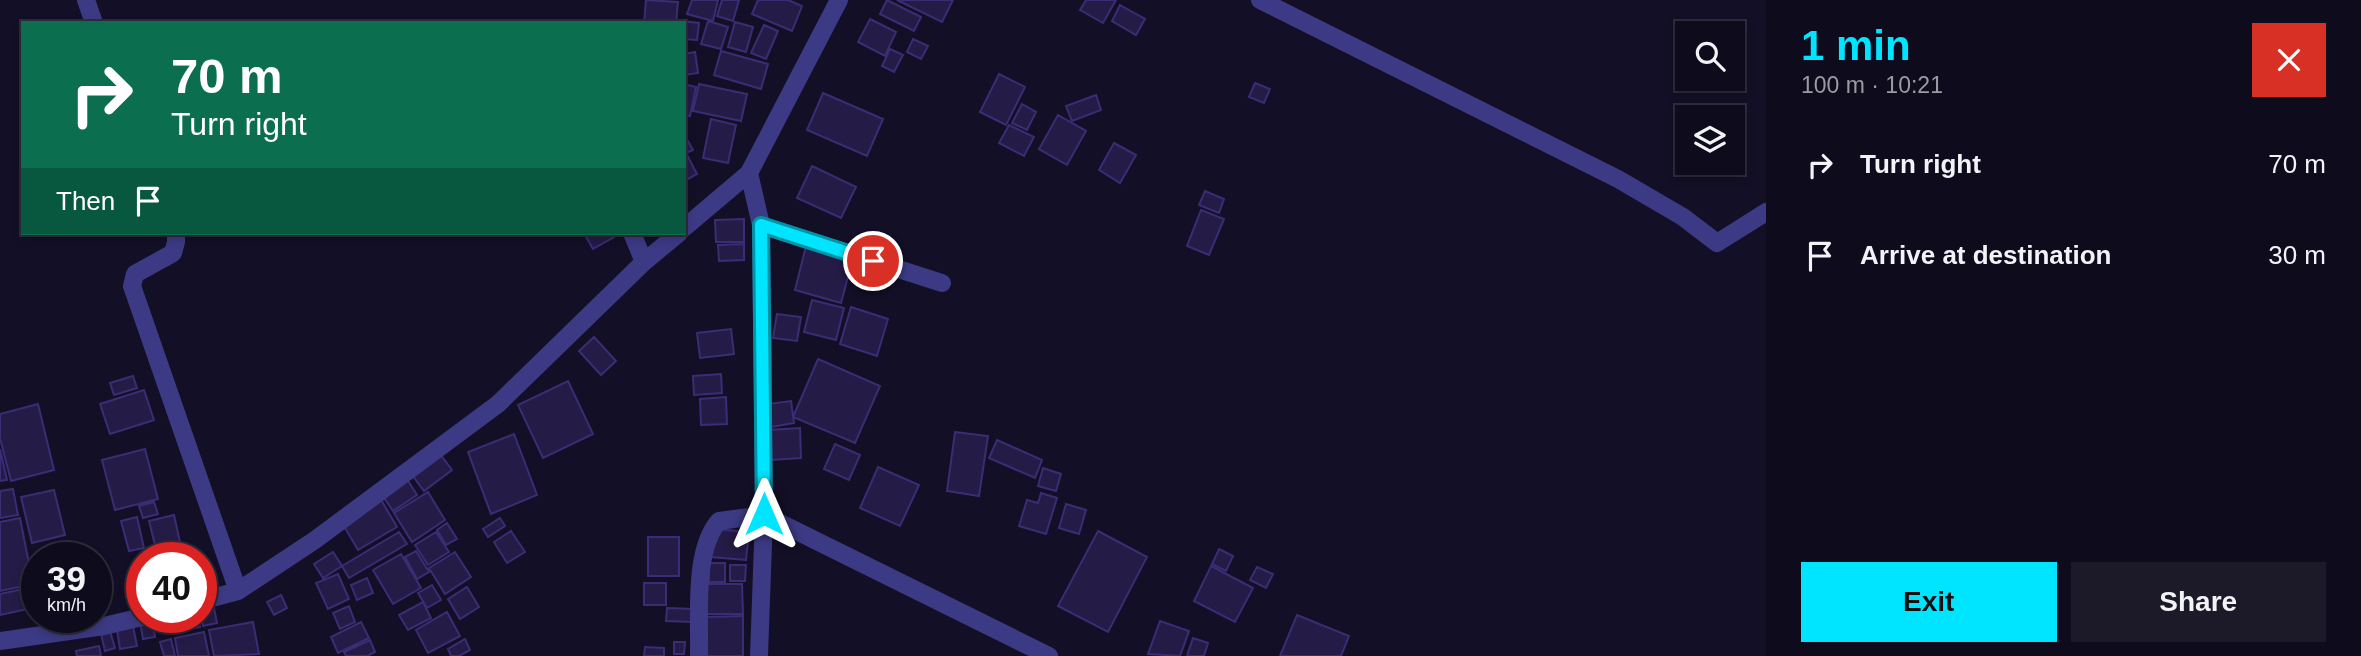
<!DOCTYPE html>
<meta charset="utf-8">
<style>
:root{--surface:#0e0b1c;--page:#1c1929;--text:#f1f3f6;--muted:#9b9ba3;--line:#2e2b3b;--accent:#00e5ff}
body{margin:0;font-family:Arial,sans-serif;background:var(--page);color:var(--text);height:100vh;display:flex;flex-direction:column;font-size:26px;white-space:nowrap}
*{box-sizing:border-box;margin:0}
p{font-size:23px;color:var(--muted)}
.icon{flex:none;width:38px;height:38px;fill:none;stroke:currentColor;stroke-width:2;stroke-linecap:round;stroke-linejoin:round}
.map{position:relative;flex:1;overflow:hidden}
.sheet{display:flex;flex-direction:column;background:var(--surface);width:595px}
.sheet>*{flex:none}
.top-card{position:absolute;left:21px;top:21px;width:665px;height:214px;border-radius:0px;box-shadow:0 4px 10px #0003,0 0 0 2px var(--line);background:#0b6e4f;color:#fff;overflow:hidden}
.fabs{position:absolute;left:1675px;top:21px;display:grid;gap:14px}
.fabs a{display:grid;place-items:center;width:70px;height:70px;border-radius:0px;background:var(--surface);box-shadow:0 4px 10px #0003,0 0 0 2px var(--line);font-size:35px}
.speed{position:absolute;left:21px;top:542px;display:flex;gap:14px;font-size:35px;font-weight:700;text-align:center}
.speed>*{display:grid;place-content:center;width:91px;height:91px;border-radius:50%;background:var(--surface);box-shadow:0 4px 10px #0003,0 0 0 2px var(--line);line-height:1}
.speed small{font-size:18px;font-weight:400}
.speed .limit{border:10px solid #d22;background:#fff;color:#111}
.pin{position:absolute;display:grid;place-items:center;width:60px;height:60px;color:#fff;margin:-30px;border:4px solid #fff;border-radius:50%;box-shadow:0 2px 7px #0007}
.me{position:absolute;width:77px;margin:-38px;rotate:0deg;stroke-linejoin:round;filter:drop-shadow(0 0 5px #0008)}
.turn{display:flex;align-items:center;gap:24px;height:147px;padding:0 35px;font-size:32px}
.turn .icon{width:91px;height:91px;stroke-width:2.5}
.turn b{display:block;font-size:49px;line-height:60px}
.then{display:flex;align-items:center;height:66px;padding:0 35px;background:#0003;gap:14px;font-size:26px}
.round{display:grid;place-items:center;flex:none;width:74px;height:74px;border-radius:0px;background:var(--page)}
.overview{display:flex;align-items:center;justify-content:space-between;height:119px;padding:0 35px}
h1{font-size:42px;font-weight:600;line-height:52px;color:var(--accent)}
.button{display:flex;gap:14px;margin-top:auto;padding:14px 35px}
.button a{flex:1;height:80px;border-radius:0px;background:var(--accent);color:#111;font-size:28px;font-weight:600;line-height:80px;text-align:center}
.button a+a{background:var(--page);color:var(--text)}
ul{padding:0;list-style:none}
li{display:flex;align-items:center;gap:21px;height:91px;padding:0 35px}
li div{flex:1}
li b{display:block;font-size:26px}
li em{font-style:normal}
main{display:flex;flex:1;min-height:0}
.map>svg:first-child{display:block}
.building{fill:#241b47;stroke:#3b2d73;stroke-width:2}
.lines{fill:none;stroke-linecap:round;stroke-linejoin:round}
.minor{stroke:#3d3a85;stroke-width:18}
.route-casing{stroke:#0095a6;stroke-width:18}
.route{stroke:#00e5ff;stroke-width:12}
</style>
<main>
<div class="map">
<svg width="1766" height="656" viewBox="0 0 1766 656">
<rect width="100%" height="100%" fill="#130f26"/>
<path class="building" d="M646 0 678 2 676 23H644Z
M692 0H718L713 21 687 14Z
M722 0H739L733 21 717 16Z
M758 0H788L802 6 792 31 752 14Z
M887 0 921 17 914 31 880 14Z
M897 0H953L942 22Z
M1086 0H1116L1103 23 1080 10Z
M1120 5 1145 19 1136 35 1112 21Z
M870 19 896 32 885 56 858 42Z
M682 21 699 23 697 40 684 39V23Z
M708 21 728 27 721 49 701 44Z
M735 22 753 27 746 52 728 47Z
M764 25 778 31 766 59 751 53Z
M913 39 928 46 921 59 907 52Z
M890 49 903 55 894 72 882 66Z
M721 51 768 64 761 89 714 75Z
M695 52 698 73 684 75V54Z
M999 74 1025 87 1006 125 980 112Z
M1255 83 1270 89 1264 103 1249 97Z
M684 84 696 87 690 116 684 115Z
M699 84 747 94 741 121 693 111Z
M823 93 883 119 867 156 807 130Z
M1096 95 1101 110 1072 121 1066 106Z
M1022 104 1036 112 1027 130 1012 123Z
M1058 115 1086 131 1067 165 1039 149Z
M711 119 736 125 728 163 703 158Z
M1009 125 1034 137 1024 156 999 143Z
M684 134 693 150 684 154Z
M1114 143 1136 155 1120 183 1099 170Z
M687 155 697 174 684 181V157Z
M812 166 856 187 841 218 797 198Z
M1205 191 1224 199 1219 213 1199 205Z
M1201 210 1224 219 1209 255 1187 246Z
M744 219V242H716L715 220Z
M588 233H612L614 237 593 249 585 235Z
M744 244V260L719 261 718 245Z
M806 246 853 258 841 303 795 290Z
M812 300 844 308 836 340 804 332Z
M851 307 888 319 877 356 840 344Z
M777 314 801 317 797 341 773 338Z
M731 329 734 354 700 358 697 333Z
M594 337 616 361 601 375 579 351Z
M818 359 880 386 855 443 793 417Z
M721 374 722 393 694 395 693 376Z
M133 376 137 388 114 395 110 383Z
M568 381 593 434 543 458 518 405Z
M144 390 154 420 110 434 100 404Z
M726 397 727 424 701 425 700 399Z
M791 401 794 423 771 427 768 404Z
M38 404 54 470 11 481 0 438V414Z
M800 428 801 458 771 460 769 430Z
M955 432 988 436 979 496 947 491Z
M514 434 537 495 491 514 468 452Z
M997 440 1042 460 1035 478 989 458Z
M835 444 860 455 849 480 824 469Z
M0 449 7 480 0 481Z
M145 449 158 499 115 510 102 460Z
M437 450 452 470 424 491 409 471Z
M878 467 919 485 900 526 860 508Z
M1043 468 1061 474 1056 491 1038 486Z
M405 476 417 495 393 511 380 492Z
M13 489 18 515 0 518V491Z
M54 490 65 535 32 543 21 497Z
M428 492 445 520 412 542 394 513Z
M1041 493 1057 498 1046 534 1019 526 1027 500 1038 503Z
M380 498 397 527 358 550 341 521Z
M154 502 158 514 143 518 139 506Z
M1066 504 1086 510 1079 534 1059 528Z
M174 515 182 551 158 557 149 521Z
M137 517 144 548 129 551 121 521Z
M20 518 33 584 0 591V522Z
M500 518 505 526 488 537 483 529Z
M447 523 457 539 446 545 437 530Z
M714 529 749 532 746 560 711 557Z
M511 531 525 552 507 563 494 542Z
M1098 531 1147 557 1108 632 1058 606Z
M399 532 407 544 349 578 342 566Z
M436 532 449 552 428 565 415 545Z
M648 537H679V576H648Z
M1219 549 1233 556 1226 571 1212 564Z
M416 551 429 572 417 579 405 557Z
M333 552 342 566 323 578 314 564Z
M455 552 471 577 445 594 429 568Z
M401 554 421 588 393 604 373 570Z
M709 563H725V582H709Z
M730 565H746L745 581H730Z
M1211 566 1253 588 1235 622 1194 601Z
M1257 567 1273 574 1266 588 1250 580Z
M338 574 349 599 328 609 316 583Z
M367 578 373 593 357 600 351 585Z
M644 583H666V605H644Z
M706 584H742L743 614H706Z
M432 585 441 600 427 608 418 593Z
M37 586V607L0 615V594Z
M467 587 479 607 460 619 448 599Z
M281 595 287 608 274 615 267 602Z
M423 602 431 618 408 630 399 615Z
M213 603 217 623 203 626 201 605Z
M349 606 355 622 340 629 333 613Z
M667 608 693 609V622L666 621Z
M447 612 460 636 428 653 416 630Z
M1297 615 1349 636 1341 656H1280Z
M743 616V656H706V617Z
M173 618H198L200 627 176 632Z
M152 619 155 637 143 639 140 621Z
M1160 621 1189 631 1180 656 1148 654Z
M253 622 259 654 214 656 209 630Z
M361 622 369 638 338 653 331 637Z
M133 626 137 646 120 649 117 630Z
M110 631 115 648 105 651 101 634Z
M204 632 209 656H178L175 638Z
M1193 638 1208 643 1204 656H1187Z
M171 639 175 656H164L160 642Z
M465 639 470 650 459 656H451L448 649Z
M370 640 375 652 367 656H346L344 652Z
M674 642H685L684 654H674Z
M99 646 101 656H77L76 651Z
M645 647 664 648V656H644Z"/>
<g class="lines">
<path class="minor" d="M86 0 94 23
M1260 0 1618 179 1683 217 1717 243 1766 212
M749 173 761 225 764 515 759 656
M761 225 942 283
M684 228 749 173 839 0
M176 233V242L173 253 135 274 132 286 238 591
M632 233 644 262
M201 601 238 591 315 540 498 404 644 262 679 233
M0 641 104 626 142 617
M699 656C700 618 693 550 719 521L764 515 1049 656"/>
</g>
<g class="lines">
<defs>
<path id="route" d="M764 514 761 225 873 261"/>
</defs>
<use href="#route" class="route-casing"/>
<use href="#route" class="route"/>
</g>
</svg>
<div class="fabs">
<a><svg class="icon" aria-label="search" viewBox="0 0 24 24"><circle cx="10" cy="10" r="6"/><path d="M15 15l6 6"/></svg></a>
<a><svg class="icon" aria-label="layers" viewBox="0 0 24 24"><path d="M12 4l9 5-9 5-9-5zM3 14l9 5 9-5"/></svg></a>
</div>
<div class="speed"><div>39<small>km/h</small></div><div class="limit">40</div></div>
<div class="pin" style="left:873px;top:261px;background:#d93025"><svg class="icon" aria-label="arrive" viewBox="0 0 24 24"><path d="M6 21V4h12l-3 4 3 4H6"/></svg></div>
<svg class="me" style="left:764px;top:514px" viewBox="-20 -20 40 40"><path d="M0-17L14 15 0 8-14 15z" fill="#00e5ff" stroke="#fff" stroke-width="4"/></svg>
<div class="top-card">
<div class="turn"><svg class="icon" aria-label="right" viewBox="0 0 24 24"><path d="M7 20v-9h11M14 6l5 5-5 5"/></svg><div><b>70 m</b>Turn right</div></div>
<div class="then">Then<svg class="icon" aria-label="arrive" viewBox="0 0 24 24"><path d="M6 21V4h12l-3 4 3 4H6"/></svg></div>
</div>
</div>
<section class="sheet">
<div class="overview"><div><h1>1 min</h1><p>100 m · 10:21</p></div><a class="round" style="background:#d93025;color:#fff"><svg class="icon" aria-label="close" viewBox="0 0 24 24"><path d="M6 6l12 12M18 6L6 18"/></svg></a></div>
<ul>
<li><svg class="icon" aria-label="right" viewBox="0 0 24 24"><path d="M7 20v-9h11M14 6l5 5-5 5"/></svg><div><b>Turn right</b></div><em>70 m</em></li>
<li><svg class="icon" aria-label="arrive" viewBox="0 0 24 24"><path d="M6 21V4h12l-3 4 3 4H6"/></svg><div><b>Arrive at destination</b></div><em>30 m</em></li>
</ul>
<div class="button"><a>Exit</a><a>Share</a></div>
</section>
</main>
